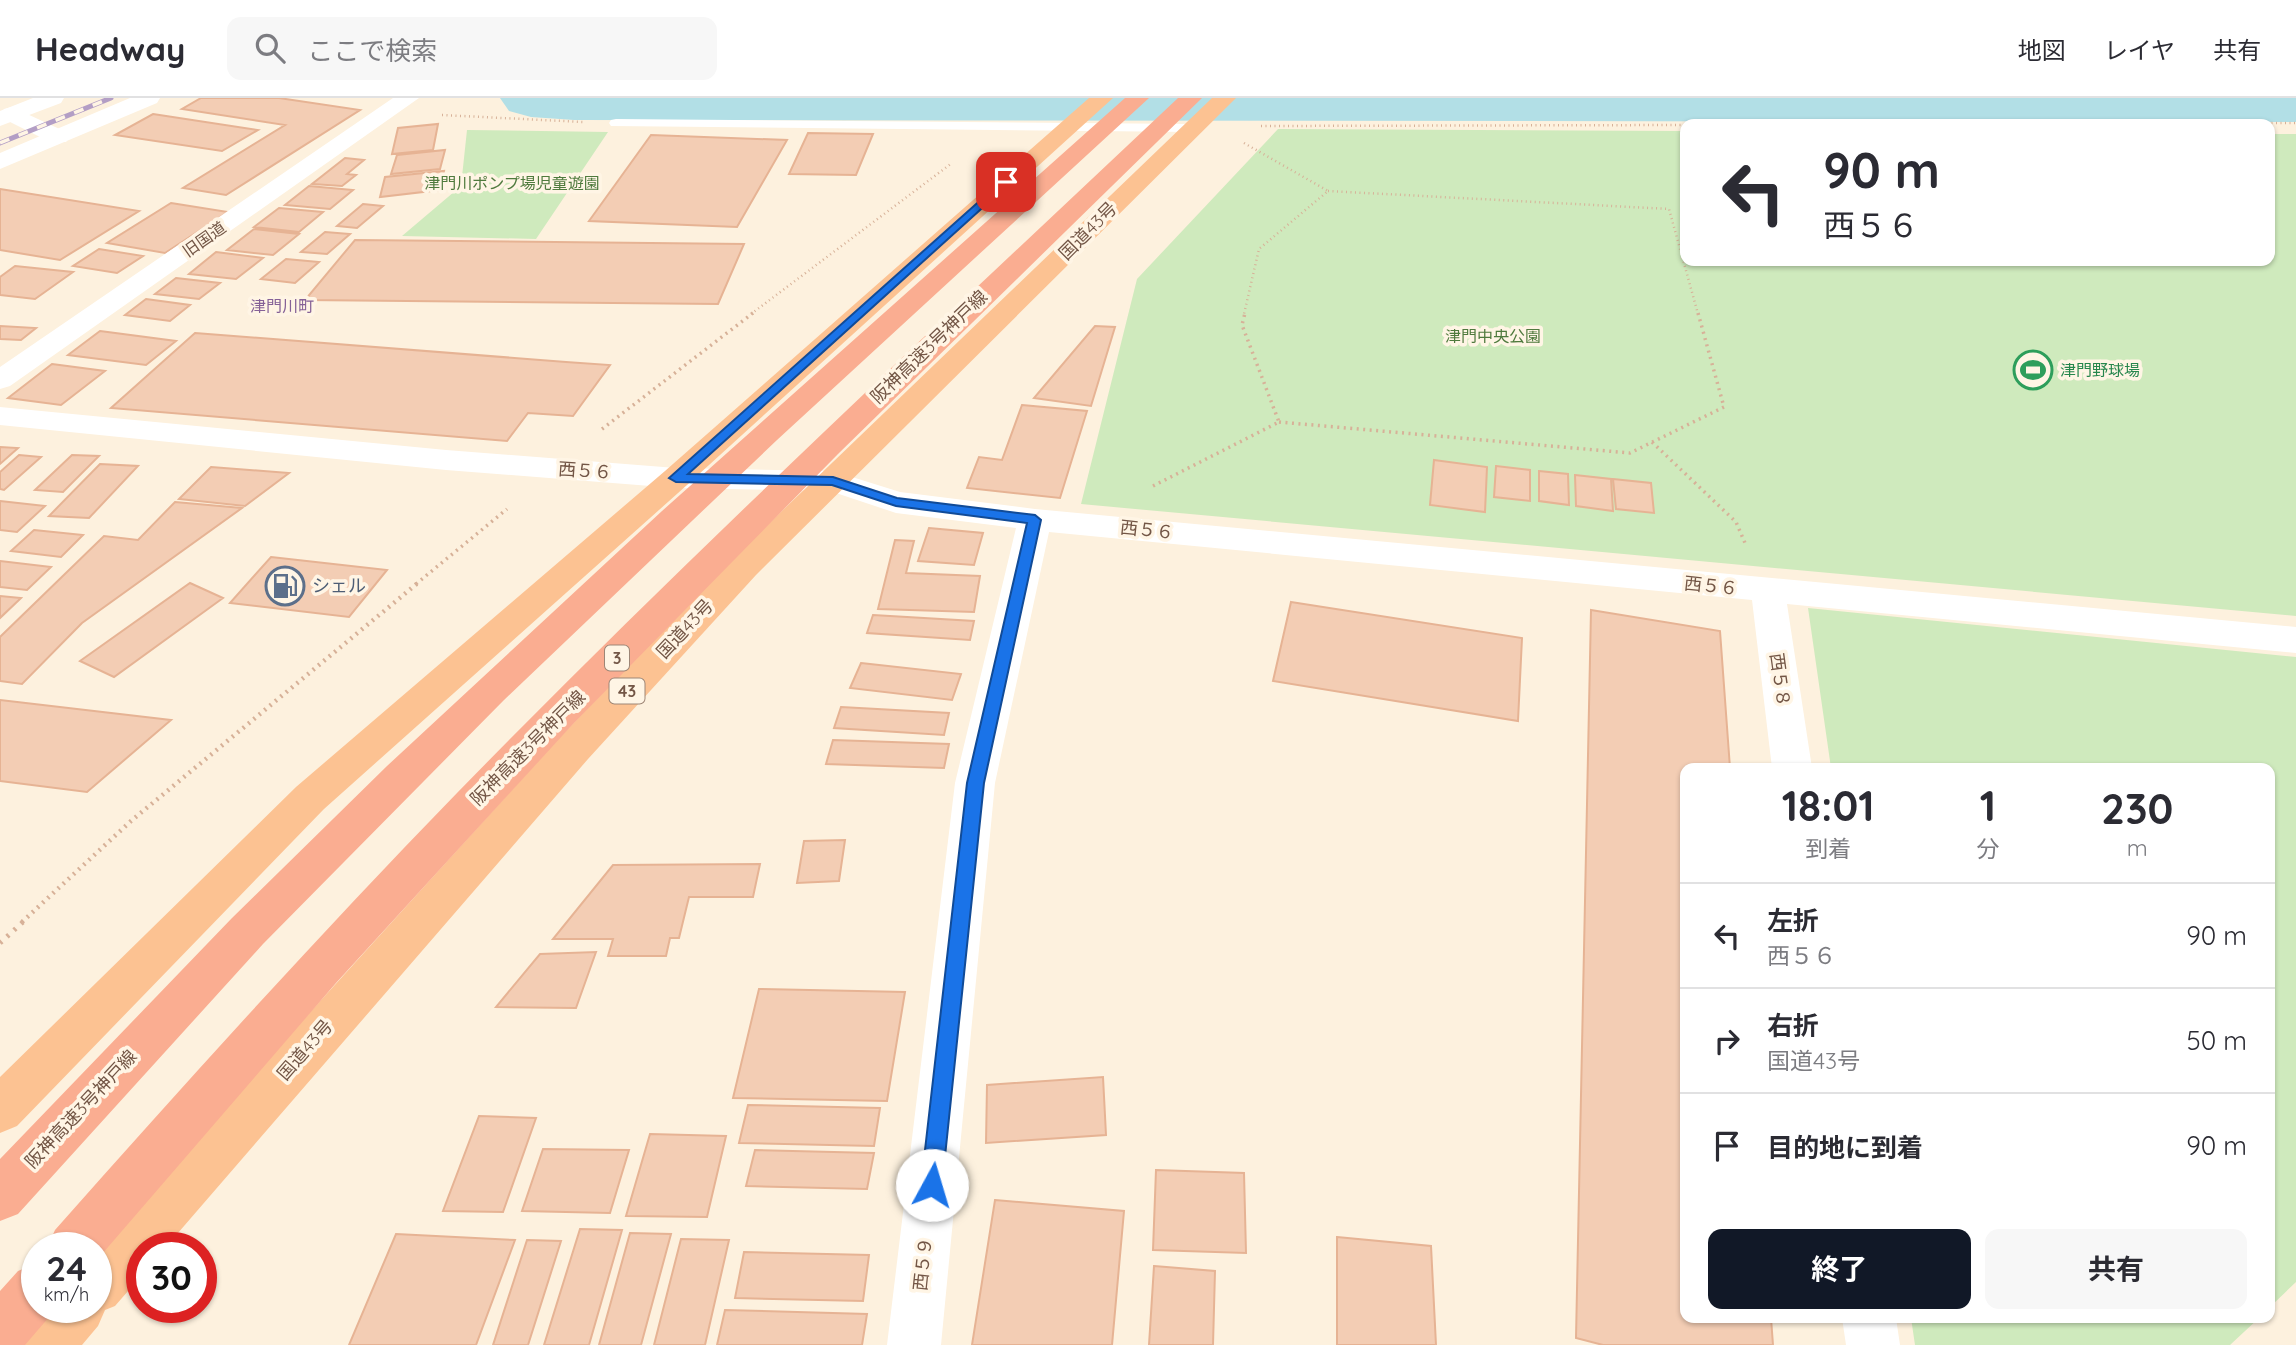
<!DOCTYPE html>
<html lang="ja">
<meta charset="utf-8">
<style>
:root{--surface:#fff;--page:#f7f7f7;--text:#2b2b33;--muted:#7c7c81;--line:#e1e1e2;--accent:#111827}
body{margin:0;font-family:Quicksand,"Noto Sans JP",sans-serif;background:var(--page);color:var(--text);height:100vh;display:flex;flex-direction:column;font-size:26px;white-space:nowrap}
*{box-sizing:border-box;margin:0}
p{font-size:23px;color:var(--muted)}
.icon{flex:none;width:38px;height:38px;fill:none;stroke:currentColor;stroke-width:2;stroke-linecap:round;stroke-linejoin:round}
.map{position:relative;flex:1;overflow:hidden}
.side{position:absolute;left:1680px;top:665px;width:595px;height:560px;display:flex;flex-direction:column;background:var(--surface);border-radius:14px;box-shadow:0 2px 5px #0004}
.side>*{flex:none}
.banner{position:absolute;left:1680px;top:21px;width:595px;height:147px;border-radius:14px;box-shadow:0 2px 5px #0004;background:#fff;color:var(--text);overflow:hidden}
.speed{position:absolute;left:21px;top:1134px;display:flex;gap:14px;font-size:35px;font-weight:700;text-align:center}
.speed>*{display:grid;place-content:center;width:91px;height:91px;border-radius:50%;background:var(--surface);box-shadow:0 2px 5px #0004;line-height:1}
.speed small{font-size:18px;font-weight:400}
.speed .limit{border:10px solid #d22;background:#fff;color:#111}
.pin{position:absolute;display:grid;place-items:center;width:60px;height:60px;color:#fff;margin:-30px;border-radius:14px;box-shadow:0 4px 10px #0006}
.me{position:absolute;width:77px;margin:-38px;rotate:6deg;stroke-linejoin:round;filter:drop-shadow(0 0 5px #0008)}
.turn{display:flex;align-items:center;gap:24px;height:147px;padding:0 28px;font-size:32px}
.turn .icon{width:91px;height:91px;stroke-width:2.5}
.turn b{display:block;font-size:49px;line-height:60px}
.eta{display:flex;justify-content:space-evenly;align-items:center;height:119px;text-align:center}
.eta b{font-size:42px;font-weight:700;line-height:49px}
.action{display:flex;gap:14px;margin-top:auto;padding:14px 28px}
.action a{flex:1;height:80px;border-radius:14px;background:var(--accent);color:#fff;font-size:28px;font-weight:700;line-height:80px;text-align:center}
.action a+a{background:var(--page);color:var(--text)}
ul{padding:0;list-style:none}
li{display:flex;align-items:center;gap:21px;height:105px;padding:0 28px;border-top:2px solid var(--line)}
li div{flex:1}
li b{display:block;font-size:26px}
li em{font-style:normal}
header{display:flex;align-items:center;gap:42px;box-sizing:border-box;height:98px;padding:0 35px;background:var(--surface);border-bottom:2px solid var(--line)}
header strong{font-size:33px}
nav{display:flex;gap:38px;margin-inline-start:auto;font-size:24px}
.search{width:490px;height:63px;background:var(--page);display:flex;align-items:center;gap:18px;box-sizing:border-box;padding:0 24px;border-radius:14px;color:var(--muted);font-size:26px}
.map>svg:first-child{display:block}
.green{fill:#cfeabd}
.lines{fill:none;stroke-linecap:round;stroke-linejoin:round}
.river{fill:#b2dfe6;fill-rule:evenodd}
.building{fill:#f3cdb4;stroke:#e6b394;stroke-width:2}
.path-far3{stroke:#d7b198;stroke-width:2.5;stroke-dasharray:1 3.5;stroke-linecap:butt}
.path-far2{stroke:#d7b198;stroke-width:3.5;stroke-dasharray:2 4.5;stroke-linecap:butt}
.path-far1{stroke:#d7b198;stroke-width:4.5;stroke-dasharray:2 5;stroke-linecap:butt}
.path{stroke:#d7b198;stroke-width:5;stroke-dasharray:2.5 7;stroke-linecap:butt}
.service{fill:#fff;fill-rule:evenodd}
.minor{fill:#fff;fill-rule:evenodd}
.tertiary{fill:#fff;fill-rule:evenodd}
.trunk{fill:#fcc292;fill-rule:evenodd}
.motorway{fill:#faad91;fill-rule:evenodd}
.rail-casing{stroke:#b39ec5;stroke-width:5}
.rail{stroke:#fff5e5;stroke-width:3.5;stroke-dasharray:10;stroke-linecap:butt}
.route{fill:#1a73e8;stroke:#114b97;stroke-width:2}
.labels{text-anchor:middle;stroke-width:7;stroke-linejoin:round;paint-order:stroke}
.far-park-label{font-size:16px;fill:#4f7a3d;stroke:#fff5e5}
.far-street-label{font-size:16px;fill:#735646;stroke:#fff5e5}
.far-neighbourhood-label{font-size:16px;fill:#856197;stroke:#fff5e5}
.far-leisure-label{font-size:16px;fill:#27864d;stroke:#fff5e5;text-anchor:start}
.shield{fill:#fff5e5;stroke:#9d8676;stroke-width:2}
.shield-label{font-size:16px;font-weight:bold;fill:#735646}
.street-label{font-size:18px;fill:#735646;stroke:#fff5e5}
.service-label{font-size:18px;fill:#4e5e75;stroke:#fff5e5;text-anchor:start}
</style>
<header>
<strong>Headway</strong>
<div class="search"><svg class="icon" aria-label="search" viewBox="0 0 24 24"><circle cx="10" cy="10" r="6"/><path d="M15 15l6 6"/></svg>ここで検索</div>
<nav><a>地図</a><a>レイヤ</a><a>共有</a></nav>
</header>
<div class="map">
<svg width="2296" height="1247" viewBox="0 0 2296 1247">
<rect width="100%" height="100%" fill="#fdf1de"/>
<path class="green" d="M1278 31 1685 33V163H2270V36H2296V518L1081 406 1137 181Z
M467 32 608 34 536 141 402 138 461 88Z
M1808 510 2296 559V1184L2270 1209V670H1831Z
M1911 1220H2259L2230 1247H1915Z"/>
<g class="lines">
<path class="river" d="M500 0H2296V24L574 22 531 19 509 13Z"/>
</g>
<path class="building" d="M201 0H279L360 12 226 97 183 90 285 27 182 11Z
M153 16 258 32 222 53 115 37Z
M438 26 433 52 392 56 398 30Z
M808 35 873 36 856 77 789 76Z
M651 37 787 42 737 129 589 123Z
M445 52 440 71 391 76 397 57Z
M345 60 364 62 347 76 356 77 342 88 312 86Z
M444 73 440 92 380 99 385 79Z
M309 88 353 92 330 111 285 107Z
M0 91 139 113 60 162 0 152Z
M171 105 228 114 165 155 107 145Z
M363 106 383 108 357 130 337 128Z
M279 110 323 114 299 134 254 129Z
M254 131 299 136 273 157 227 152Z
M325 134 350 136 327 156 301 154Z
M355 142 744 146 718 206 305 202Z
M99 151 143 158 117 175 73 168Z
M216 154 263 160 236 181 189 176Z
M286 161 319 164 295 185 261 181Z
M15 168 73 174 35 201 0 197V179Z
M176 180 220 185 199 201 155 196Z
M146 201 190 207 170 223 125 217Z
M0 228 36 230 21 242 0 241Z
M1095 228 1115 229 1091 308 1034 300Z
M100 233 176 243 146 267 68 257Z
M195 235 566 264 610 267 573 318 528 315 507 343 111 310Z
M52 266 105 273 61 307 8 300Z
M1022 307 1087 313 1060 400 967 390 979 359 1002 362Z
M0 349 18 350 0 366Z
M19 357 41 359 4 392 0 391V374Z
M72 357 99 358 63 394 35 392Z
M1434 362 1487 369 1485 414 1430 407Z
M100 366 138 368 89 420 49 418Z
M1496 368 1530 372V403L1494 399Z
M211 369 289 375 245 408 179 401Z
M1539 373 1568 376 1569 407 1539 403Z
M1575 377 1611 381 1613 413 1576 408Z
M1613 381 1651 385 1654 415 1616 411Z
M0 403 45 408 17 434 0 432Z
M175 404 242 410 82 525 22 586 0 583V539L104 438 138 442Z
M929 430 983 435 974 467 918 463Z
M34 432 83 437 61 459 11 453Z
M895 442 914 443 906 475 980 478 974 514 878 511Z
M271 459 387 472 349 519 230 505Z
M0 463 51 469 27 492 0 489Z
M190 485 223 500 114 579 80 563Z
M0 498 21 500 0 520Z
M1291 504 1522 540 1518 623 1273 583Z
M1591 512 1720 533 1730 670H1685V1220H1771L1773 1247H1603L1576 1240Z
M873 517 974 523 970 542 867 535Z
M861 565 961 576 952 602 850 590Z
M0 602 171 622 87 694 0 683Z
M841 609 949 615 944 637 834 630Z
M833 642 949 646 944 670 826 666Z
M845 742 839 783 797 785 804 743Z
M760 766 753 799H689L679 840H670L666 858H608L613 841H553L613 767Z
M596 854 576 910 496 909 540 856Z
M759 891 905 894 887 1003 733 1000Z
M1103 979 1106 1037 986 1045 987 987Z
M748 1007 880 1010 874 1048 739 1045Z
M479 1018 536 1020 503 1114 443 1113Z
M650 1036 726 1038 707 1119 626 1118Z
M543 1051 629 1052 610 1115 522 1113Z
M755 1052 874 1055 867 1091 746 1088Z
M1156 1072 1244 1075 1246 1155 1153 1152Z
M995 1102 1124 1113 1112 1247H972Z
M580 1131 622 1132 589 1247H544Z
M630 1135 671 1136 641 1247H599Z
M396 1136 515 1142 476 1247H349Z
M1337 1139 1431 1148 1436 1247H1337Z
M681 1141 729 1142 705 1247H654Z
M527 1142 561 1143 528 1247H493Z
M744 1154 869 1157 863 1203 735 1200Z
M1154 1168 1215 1173 1213 1247H1149Z
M725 1212 867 1216 862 1247H717Z"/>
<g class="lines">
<path class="path-far3" d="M442 17 583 24
M1853 26 2296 25
M1261 28 1685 27
M1244 45 1328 93 1259 151 1244 216
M1328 93 1669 111 1698 216
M751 216 952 65"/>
<path class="path-far2" d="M1279 324 1630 355 1724 309 1698 215
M602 331 753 215
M1652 344 1736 424 1745 445
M1153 388 1279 324 1242 227 1245 215
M416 486 507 411"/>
<path class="path-far1" d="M22 824 131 723 419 484"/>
<path class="path" d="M0 845 24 823"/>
<path class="service" d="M616 21 1193 26 1200 30 1193 34 611 28 609 25 611 22Z"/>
<path class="minor" d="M33 0H64L61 5 0 28V13Z
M130 0H160L157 5 0 71V55Z
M393 0H419L10 288 0 291V269Z
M0 309 446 352 676 370 833 373 900 394 1035 411 2296 529V555L1787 506 1812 670H1772L1752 502 1049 434 995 685 941 1247H887L955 685 1016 430 896 415 830 393 676 390 446 372 0 327Z
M1842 1220H1896L1900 1247H1846Z"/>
<path class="tertiary" d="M12 9 66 34 70 39 66 44H50L4 21 1 16 4 11Z"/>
<path class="trunk" d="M1089 0H1113L687 387 324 711 17 1028 0 1035V979L296 689 665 373Z
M1212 0H1236L756 477 588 661 165 1150H142V1177L115 1208 105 1212 98 1228 82 1247H19L27 1228 43 1209H96V1150L560 639 732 461Z"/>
<path class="motorway" d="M1125 0H1149L777 342 504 602 263 846 18 1116 0 1123V1061L232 820 387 668 662 413Z
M1178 0H1202L838 356 573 626 336 885 96 1163V1150H47L55 1132C186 984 319 837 457 695 690 456 935 229 1178 0Z
M37 1165V1209L56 1211 25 1247H0V1193L18 1173Z"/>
<defs>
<path id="rail" d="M0 45 111 0"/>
</defs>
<use href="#rail" class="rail-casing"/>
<use href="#rail" class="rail"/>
</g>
<path class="route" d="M1003 82 1011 84 688 376 833 379 897 400 1035 417 1041 422 984 685 942 1087 939 1094 932 1097 924 1094 921 1087 967 685 1027 425 896 408 832 387 676 384 669 380Z"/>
<defs>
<symbol id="stadium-ring" viewBox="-11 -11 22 22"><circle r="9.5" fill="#fff5e5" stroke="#2e9e5b" stroke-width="1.5"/><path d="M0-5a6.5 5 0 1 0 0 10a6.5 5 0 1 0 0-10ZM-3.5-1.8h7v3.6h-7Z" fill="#2e9e5b"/></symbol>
<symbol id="fuel-ring" viewBox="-11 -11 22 22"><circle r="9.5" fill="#fff5e5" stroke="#5c6f8a" stroke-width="1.5"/><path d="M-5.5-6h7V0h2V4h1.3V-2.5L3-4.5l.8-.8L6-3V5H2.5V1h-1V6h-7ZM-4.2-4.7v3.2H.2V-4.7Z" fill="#5c6f8a"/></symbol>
</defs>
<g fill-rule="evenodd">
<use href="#stadium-ring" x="2011" y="250" width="44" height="44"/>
<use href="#fuel-ring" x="263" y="466" width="44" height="44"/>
</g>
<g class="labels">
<g class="far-park-label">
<text x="512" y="91">津門川ポンプ場児童遊園</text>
<text x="1493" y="244">津門中央公園</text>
</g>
<g class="far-street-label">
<text transform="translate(204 141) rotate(-35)" y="6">旧国道</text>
</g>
<g class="far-neighbourhood-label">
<text x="282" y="214">津門川町</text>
</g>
<g class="far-leisure-label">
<text x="2060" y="278">津門野球場</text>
</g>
<g class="shield">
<rect x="605" y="547.5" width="24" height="25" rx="5"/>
<rect x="609.5" y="580.5" width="35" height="25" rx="5"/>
</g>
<g class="shield-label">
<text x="617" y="566">3</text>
<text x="627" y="599">43</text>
</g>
<g class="street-label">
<text transform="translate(1088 133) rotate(-45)" y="6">国道43号</text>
<text transform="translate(929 249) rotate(-44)" y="6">阪神高速3号神戸線</text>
<text transform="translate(585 373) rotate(4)" y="6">西５６</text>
<text transform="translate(1147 432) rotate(6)" y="6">西５６</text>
<text transform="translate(1711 488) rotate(6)" y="6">西５６</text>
<text transform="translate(685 531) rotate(-47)" y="6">国道43号</text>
<text transform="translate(1780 582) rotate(82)" y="6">西５８</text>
<text transform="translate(528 650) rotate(-45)" y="6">阪神高速3号神戸線</text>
<text transform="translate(305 952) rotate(-49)" y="6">国道43号</text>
<text transform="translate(81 1011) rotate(-47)" y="6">阪神高速3号神戸線</text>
<text transform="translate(923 1166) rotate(-84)" y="6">西５９</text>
</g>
<g class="service-label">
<text x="312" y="494">シェル</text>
</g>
</g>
</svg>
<div class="speed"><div>24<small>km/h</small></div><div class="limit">30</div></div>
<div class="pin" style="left:1006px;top:84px;background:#d93025"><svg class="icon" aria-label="arrive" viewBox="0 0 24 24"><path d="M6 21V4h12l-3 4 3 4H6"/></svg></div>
<svg class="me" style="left:932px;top:1087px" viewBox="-20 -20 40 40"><circle r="19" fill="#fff"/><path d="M0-13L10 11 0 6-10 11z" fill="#1a73e8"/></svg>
<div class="banner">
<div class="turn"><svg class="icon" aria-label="left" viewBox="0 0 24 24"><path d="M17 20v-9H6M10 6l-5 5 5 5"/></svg><div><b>90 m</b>西５６</div></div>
</div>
<section class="side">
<div class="eta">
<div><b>18:01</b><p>到着</p></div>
<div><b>1</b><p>分</p></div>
<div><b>230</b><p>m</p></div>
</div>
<ul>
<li><svg class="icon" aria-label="left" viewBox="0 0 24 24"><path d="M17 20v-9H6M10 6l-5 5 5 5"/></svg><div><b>左折</b><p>西５６</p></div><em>90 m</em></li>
<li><svg class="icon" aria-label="right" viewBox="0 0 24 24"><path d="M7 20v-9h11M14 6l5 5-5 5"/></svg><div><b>右折</b><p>国道43号</p></div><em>50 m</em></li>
<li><svg class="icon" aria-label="arrive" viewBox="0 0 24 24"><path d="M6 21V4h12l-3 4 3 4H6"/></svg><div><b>目的地に到着</b></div><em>90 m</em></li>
</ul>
<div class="action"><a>終了</a><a>共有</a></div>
</section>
</div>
